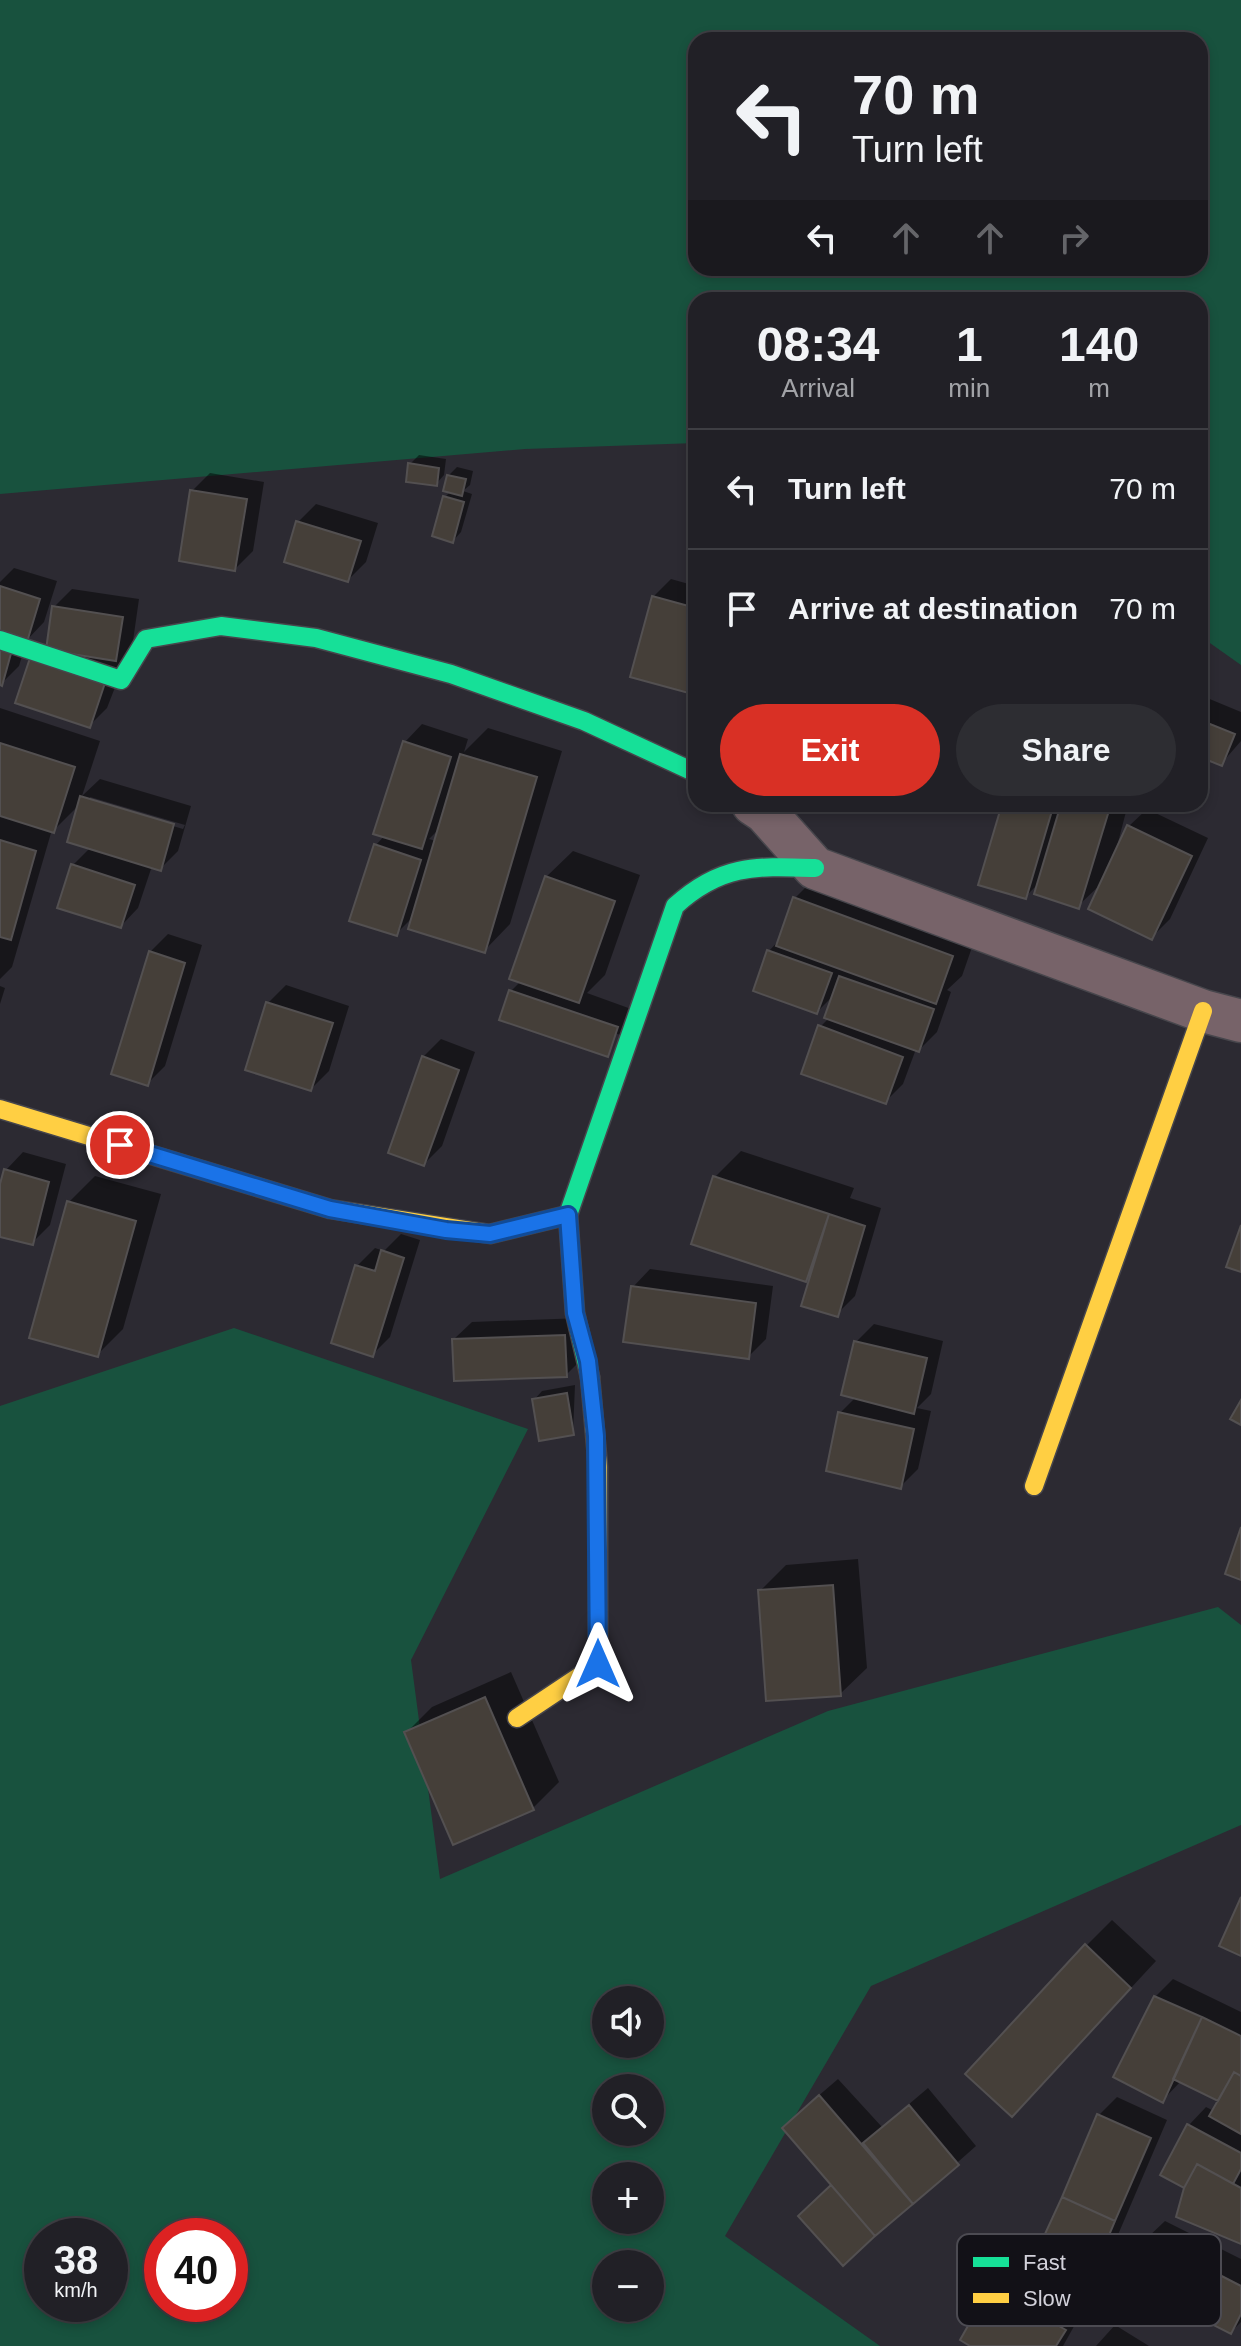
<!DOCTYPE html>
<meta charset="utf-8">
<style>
:root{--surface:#212026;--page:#2d2d32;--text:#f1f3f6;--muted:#a2a3a7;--line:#3e3e43;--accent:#d93025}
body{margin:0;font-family:Helvetica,sans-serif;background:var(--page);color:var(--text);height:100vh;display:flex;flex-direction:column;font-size:30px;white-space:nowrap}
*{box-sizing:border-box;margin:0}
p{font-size:26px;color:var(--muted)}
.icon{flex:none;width:44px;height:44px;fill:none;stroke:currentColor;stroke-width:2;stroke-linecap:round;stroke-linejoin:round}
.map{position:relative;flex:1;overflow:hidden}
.details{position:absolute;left:688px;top:292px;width:520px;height:520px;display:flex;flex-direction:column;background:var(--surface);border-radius:24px;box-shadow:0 4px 12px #0003,0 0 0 2px var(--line)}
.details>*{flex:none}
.banner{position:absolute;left:688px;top:32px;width:520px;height:244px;border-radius:24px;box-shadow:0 4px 12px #0003,0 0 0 2px var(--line);background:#212026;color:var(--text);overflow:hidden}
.controls{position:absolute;left:592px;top:1986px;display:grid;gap:16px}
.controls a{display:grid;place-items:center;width:72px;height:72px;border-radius:50%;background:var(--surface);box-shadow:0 4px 12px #0003,0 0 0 2px var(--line);font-size:40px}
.speed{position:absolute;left:24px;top:2218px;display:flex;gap:16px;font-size:40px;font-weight:700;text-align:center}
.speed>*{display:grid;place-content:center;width:104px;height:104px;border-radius:50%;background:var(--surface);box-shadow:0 4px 12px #0003,0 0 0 2px var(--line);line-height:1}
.speed small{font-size:20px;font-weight:400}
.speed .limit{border:12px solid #d22;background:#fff;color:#111}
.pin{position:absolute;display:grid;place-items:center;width:68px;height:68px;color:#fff;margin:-34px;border:4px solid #fff;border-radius:50%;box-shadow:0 2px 8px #0007}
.me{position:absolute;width:88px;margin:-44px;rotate:0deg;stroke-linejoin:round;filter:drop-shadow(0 0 6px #0008)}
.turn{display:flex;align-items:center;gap:28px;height:168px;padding:0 32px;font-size:36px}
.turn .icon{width:104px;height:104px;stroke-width:2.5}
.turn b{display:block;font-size:56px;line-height:68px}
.lanes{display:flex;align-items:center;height:76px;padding:0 32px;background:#0003;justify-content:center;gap:40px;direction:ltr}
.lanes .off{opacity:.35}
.eta{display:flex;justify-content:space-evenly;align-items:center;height:136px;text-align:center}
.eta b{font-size:48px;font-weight:700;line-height:56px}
.button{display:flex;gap:16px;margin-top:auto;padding:16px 32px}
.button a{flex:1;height:92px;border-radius:48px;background:var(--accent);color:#fff;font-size:32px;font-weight:700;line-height:92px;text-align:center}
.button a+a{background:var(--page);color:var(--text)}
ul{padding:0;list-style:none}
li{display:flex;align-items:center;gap:24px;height:120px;padding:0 32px;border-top:2px solid var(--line)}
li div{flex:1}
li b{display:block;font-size:30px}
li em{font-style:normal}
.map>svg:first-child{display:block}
.green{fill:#18523e;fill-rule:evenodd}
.shadow{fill:#0007;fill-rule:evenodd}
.building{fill:#453f39;stroke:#535051;stroke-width:2}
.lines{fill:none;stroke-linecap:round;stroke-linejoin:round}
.street-casing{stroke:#47464c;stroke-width:45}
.fast-casing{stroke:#47464c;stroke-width:21}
.slow-casing{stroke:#47464c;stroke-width:21}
.street{stroke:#776369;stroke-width:42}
.fast{stroke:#16e098;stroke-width:18}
.slow{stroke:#ffcf43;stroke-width:18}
.route-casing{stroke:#114b97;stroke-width:20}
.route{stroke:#1a73e8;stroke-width:14}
.key{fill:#121117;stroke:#4c4b52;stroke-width:2}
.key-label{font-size:22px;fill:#d2d1da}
</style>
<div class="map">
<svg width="1241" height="2346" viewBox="0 0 1241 2346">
<rect width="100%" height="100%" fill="#2c2a32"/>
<path class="green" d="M0 0H1241V665L1200 636V300H696V443L525 449 0 494ZM696 40H1200V268H696Z
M234 1328 528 1429 411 1660 440 1879 828 1711 1218 1607 1241 1625V1825L871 1986 725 2236 880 2346H0V1406ZM606 2000H650V2044H606ZM606 2088H650V2132H606ZM606 2176H650V2220H606ZM42 2236H110V2304H42ZM162 2236H230V2304H162ZM606 2264H650V2308H606Z"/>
<path class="shadow" d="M419 455 446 459 444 475 436 484 410 464Z
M457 467 473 471 470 485 463 491 472 494 461 532 453 541 445 497 451 491 448 476Z
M210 473 264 482 253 551 235 569 192 491Z
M316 504 378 523 366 562 348 580 298 522Z
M14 568 57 581 44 622 27 640 19 666 1 684 0 582Z
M671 579 696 586V693L653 597Z
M72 589 139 599 133 641 107 708 89 726 49 640 54 607Z
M1200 695 1241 712V741L1221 764 1200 755Z
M0 708 100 741 82 796 100 779 191 806 178 851 161 868 152 866 138 908 121 926 73 865 91 847 79 805 51 833 12 967 0 979ZM90 797 185 825 183 829 90 801Z
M422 724 468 739 464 752 488 728 562 751 510 924 484 951 414 916 396 934 376 845 385 835 405 742ZM440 828 436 841 429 839Z
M1004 804H1128L1114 858 1129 826 1147 809 1208 838 1170 919 1152 937 1102 883 1078 906 1039 883 1025 897Z
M573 851 640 875 605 975 587 993 634 1010 625 1037 511 991 521 981 546 877Z
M821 872 978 930 962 976 947 990 951 992 937 1032 919 1050 916 1049 903 1084 885 1102 820 1027 829 1018 835 994 817 1012 769 951 780 939 795 898Z
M168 934 202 945 165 1066 147 1084 150 952Z
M286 985 349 1006 329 1071 311 1089 268 1003Z
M0 986 5 988 0 1004Z
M441 1039 475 1052 442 1146 424 1164 423 1057Z
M741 1151 854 1188 850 1198 881 1208 855 1296 837 1314 813 1273 806 1280 715 1177Z
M23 1152 66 1164 50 1225 32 1243 0 1235V1192L6 1170Z
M95 1176 161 1194 123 1329 97 1355 69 1202Z
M401 1234 420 1240 390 1337 372 1355 357 1266 375 1248 384 1251Z
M650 1269 773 1286 766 1339 748 1357 633 1287Z
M582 1318 584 1357 566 1375 454 1339 472 1322Z
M874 1324 943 1341 931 1394 917 1408 931 1411 918 1469 901 1486 840 1413 856 1397V1342Z
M575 1385 573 1433 534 1400 542 1391Z
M858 1559 867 1668 840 1694 760 1591 786 1565Z
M511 1672 559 1782 533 1808 406 1733 432 1707Z
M1112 1920 1156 1961 1038 2088 1086 1946Z
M1173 1979 1241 2012V2242L1186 2187 1189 2125 1206 2107 1214 2111 1220 2100 1181 2081 1163 2100 1155 1997Z
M838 2079 882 2127 928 2088 976 2146 844 2263 819 2198 833 2185 802 2110Z
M1117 2097 1167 2120 1094 2291 1077 2309 1082 2312 1063 2346H974L992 2288 1009 2271 1026 2280 1099 2115Z
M1165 2221 1241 2259V2322L1231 2332 1147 2238Z
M1115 2325 1149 2346H1096Z"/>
<path class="building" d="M408 463 439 468 437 486 406 482Z
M447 475 466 479 462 496 443 491Z
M190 490 247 499 235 571 179 561Z
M443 496 464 502 453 543 432 536Z
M296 521 361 541 348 582 284 562Z
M0 586 40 599 27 642 0 634Z
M652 596 696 608V695L630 677Z
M52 606 123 617 116 661 46 650Z
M0 646 12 650 2 686 0 685Z
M31 655 106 680 90 728 15 703Z
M1200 720 1235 734 1222 766 1200 757Z
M403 741 451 757 422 849 373 834Z
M0 743 75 767 54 833 0 816Z
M460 754 537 777 485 953 408 929Z
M80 796 174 824 161 871 67 842Z
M1002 804H1054L1026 899 978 885Z
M1061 804H1111L1079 909 1034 894Z
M1127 825 1192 856 1152 940 1088 909Z
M0 840 36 851 11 940 0 937Z
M374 844 421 860 397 936 349 921Z
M71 864 135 885 121 928 57 908Z
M545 876 615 901 579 1003 509 979Z
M793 897 953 956 936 1004 776 946Z
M767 950 832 973 817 1014 753 991Z
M149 951 185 963 148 1086 111 1074Z
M839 976 934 1009 919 1052 824 1018Z
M509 990 618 1027 608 1057 499 1020Z
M266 1002 333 1023 311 1091 245 1070Z
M818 1025 903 1057 886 1104 801 1074Z
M422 1056 459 1070 424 1166 388 1153Z
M4 1169 49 1182 33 1245 0 1237V1184Z
M713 1176 829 1214 806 1282 691 1244Z
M67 1201 136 1221 98 1357 29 1338Z
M829 1214 865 1226 838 1317 801 1306Z
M1241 1225V1272L1226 1267Z
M381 1250 404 1258 373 1357 331 1343 355 1265 375 1271Z
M631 1286 756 1303 749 1359 623 1342Z
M565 1335 567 1377 454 1381 452 1339Z
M854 1341 927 1358 914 1414 841 1395Z
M567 1393 574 1435 539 1441 532 1399Z
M1241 1400V1425L1230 1419Z
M838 1412 914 1429 901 1489 826 1471Z
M1241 1527V1580L1225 1574Z
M833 1585 841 1696 766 1701 758 1590Z
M485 1697 534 1810 453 1845 404 1732Z
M1241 1897V1956L1219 1946Z
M1085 1944 1131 1988 1012 2117 965 2074Z
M1154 1996 1202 2017 1163 2103 1113 2077Z
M1202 2017 1241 2036V2076L1234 2072 1218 2101 1173 2079Z
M1234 2072 1241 2076V2134L1209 2116Z
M819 2095 913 2204 875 2236 782 2128Z
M909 2105 959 2165 913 2204 863 2143Z
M1097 2114 1151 2138 1115 2221 1062 2197Z
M1187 2124 1241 2153V2169L1233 2184 1197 2164 1184 2188 1160 2175Z
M1197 2164 1241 2188V2244L1176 2217 1184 2188Z
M831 2185 875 2236 843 2266 798 2216Z
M1062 2197 1115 2221 1077 2311 1021 2286Z
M1146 2237 1241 2286V2314L1231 2334 1125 2280Z
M990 2287 1066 2330 1056 2346H970L960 2340Z"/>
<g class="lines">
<defs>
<path id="street" d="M753 804 765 812 815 868 1203 1011 1241 1021"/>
<path id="fast" d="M0 640 121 680 146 639 221 626 316 638 451 674 584 721 696 773
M590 1377 575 1313 568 1215 675 906C721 864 756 866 815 868"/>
<path id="slow" d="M0 1109 330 1209 490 1234 568 1215
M1034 1486 1203 1011
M517 1718 598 1664V1467L590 1377"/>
</defs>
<use href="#street" class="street-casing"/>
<use href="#fast" class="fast-casing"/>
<use href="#slow" class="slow-casing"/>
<use href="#street" class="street"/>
<use href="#fast" class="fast"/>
<use href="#slow" class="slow"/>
</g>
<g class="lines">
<defs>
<path id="route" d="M120 1145 330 1209 446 1230 490 1234 568 1215 575 1313 588 1361 596 1436 598 1664"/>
</defs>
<use href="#route" class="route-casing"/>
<use href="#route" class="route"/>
</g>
<rect x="957" y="2234" width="264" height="92" rx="12" class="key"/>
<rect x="973" y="2257" width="36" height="10" fill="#16e098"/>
<rect x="973" y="2293" width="36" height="10" fill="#ffcf43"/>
<g class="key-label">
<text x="1023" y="2270">Fast</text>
<text x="1023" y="2306">Slow</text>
</g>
</svg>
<div class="controls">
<a><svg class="icon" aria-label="sound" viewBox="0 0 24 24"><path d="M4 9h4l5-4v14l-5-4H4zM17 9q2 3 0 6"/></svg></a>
<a><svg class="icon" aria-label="search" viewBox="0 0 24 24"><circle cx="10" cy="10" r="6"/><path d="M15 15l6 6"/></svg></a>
<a>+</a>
<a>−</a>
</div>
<div class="speed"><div>38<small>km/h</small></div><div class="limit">40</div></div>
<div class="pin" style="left:120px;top:1145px;background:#d93025"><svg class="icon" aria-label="arrive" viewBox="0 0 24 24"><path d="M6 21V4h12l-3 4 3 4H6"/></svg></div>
<svg class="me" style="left:598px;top:1664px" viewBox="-20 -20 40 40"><path d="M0-17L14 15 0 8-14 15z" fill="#1a73e8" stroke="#fff" stroke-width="4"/></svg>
<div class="banner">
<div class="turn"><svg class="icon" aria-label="left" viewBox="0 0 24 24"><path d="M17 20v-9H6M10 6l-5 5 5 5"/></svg><div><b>70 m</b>Turn left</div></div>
<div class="lanes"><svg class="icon" aria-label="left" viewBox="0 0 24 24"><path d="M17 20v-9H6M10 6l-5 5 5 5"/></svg><svg class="icon off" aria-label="ahead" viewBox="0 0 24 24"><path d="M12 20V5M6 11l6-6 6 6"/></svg><svg class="icon off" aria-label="ahead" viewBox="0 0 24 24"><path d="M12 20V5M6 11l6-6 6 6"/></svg><svg class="icon off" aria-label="right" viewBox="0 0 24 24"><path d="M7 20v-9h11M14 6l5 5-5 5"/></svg></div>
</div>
<section class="details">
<div class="eta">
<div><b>08:34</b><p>Arrival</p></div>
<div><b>1</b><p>min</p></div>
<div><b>140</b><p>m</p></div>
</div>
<ul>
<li><svg class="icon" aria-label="left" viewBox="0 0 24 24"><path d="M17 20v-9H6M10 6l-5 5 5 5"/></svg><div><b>Turn left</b></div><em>70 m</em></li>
<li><svg class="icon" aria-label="arrive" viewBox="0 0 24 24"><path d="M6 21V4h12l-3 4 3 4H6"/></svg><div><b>Arrive at destination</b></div><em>70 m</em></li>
</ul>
<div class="button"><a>Exit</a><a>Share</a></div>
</section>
</div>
